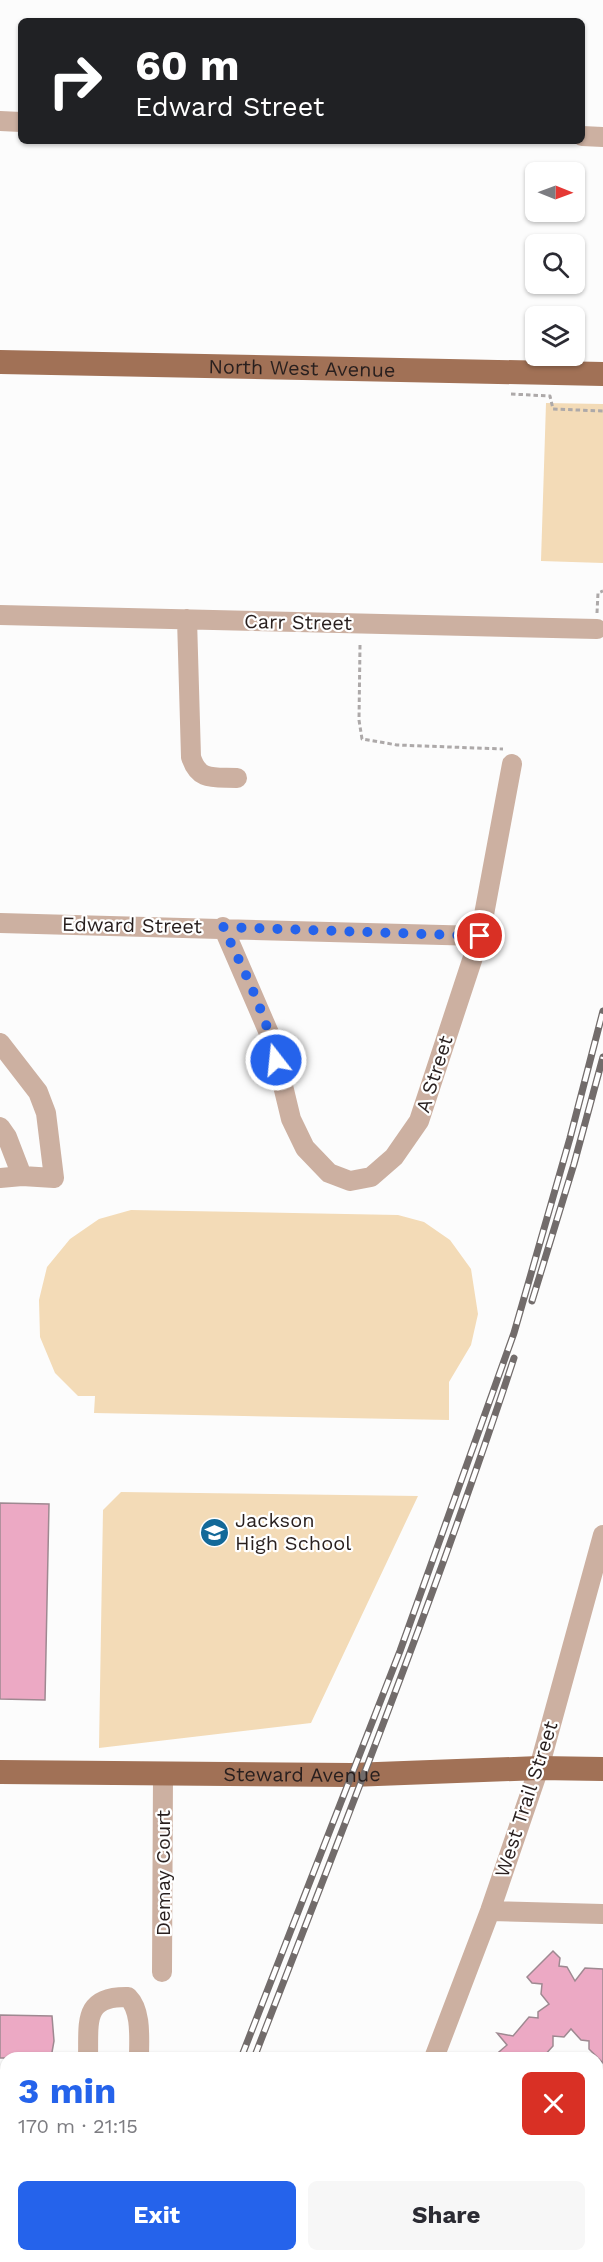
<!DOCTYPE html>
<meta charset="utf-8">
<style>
:root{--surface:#fff;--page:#f7f7f7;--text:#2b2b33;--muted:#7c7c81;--accent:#2563eb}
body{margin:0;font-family:"Work Sans",sans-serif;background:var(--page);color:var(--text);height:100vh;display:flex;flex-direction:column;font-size:22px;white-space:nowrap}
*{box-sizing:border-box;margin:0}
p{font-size:20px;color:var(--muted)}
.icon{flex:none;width:33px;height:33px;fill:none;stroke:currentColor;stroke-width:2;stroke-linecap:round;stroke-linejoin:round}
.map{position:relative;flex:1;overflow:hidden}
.details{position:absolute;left:0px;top:2052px;width:603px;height:210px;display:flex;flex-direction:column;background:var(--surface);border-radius:18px 18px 0 0;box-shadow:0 2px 4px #0004}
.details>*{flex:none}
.guide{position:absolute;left:18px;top:18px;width:567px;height:126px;border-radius:9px;box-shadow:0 2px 4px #0004;background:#202124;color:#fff;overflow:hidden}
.needle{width:39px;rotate:91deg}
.tools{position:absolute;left:525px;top:162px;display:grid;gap:12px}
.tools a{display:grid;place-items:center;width:60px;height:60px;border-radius:9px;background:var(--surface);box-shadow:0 2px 4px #0004;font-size:30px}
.pin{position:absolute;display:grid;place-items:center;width:51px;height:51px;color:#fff;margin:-26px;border:3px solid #fff;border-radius:50%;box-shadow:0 2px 6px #0007}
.me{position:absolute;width:66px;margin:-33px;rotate:344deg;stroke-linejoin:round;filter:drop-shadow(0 0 4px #0008)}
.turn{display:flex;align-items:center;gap:21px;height:126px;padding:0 18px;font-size:27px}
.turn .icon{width:78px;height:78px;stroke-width:2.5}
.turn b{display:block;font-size:42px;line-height:51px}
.round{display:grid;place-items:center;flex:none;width:63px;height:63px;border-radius:9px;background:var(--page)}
.overview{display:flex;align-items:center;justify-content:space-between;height:102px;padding:0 18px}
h1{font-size:36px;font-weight:700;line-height:45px;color:var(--accent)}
.button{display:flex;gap:12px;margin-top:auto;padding:12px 18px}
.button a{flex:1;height:69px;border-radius:9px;background:var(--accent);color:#fff;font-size:24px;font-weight:700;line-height:69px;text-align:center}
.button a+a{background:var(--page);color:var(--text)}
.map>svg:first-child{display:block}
.green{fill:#f3dbb7}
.building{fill:#eca9c4;stroke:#9e8991;stroke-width:1.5}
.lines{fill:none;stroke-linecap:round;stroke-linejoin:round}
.path{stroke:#ada9a9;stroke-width:3;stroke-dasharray:4.5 3;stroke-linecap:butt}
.minor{stroke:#ccb0a1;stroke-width:20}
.major{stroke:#a17156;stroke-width:24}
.rail-casing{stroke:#726c6b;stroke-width:7}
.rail{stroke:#fff;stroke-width:4.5;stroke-dasharray:14;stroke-linecap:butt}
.route{stroke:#2563eb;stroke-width:10;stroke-dasharray:0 18}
.labels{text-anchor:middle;stroke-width:4.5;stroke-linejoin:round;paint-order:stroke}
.street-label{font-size:20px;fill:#281f1e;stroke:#fff}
.poi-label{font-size:20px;fill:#281f1e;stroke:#fff;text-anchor:start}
</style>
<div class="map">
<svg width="603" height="2262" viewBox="0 0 603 2262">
<rect width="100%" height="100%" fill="#fcfcfc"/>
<path class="green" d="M546 403 603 404V563L541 561Z
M131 1210 398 1215 424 1222 450 1240 471 1269 478 1314 471 1345 449 1382V1420L94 1413 95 1396H78L55 1373 40 1337 39 1300 47 1267 70 1239 99 1219Z
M121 1492 418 1496 311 1723 99 1748 103 1510Z"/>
<path class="building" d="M0 1503 49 1504 45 1700 0 1699Z
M553 1951 560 1958 559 1966 567 1967 575 1981 585 1968 603 1969V2063L589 2049V2041L581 2040 571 2029 564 2037 553 2036V2046L543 2057 492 2058 507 2045 497 2033 513 2036 529 2017 538 2018V2012L549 2004 541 1994 542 1984 532 1983 527 1977Z
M0 2015 52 2016 54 2041 51 2058H0Z"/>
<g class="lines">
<path class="path" d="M511 394 550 396 553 409 603 411
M597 613 598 593 603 591
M360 645 359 720 362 739 397 745 503 749"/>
<path class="minor" d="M0 121 21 122
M582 136 603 137
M0 615 597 629
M187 619 191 757C199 782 214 777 237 778
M0 923 480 936
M223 927 272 1040 291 1119 305 1148 329 1173 350 1181 371 1177 394 1157 419 1121 480 936 512 764
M0 1043 38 1092 46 1113 54 1178 22 1176 0 1178
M0 1127 7 1137 22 1176
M490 1911 603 1914
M162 1972 163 1775
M88 2058C89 2023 82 1996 128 1997 142 2011 139 2039 139 2058
M434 2058 490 1911 539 1768 603 1535
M0 2119H6
M0 2157H6
M106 2262V2256
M368 2262 369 2256"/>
<g class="major">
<path id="s1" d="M0 362 603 374"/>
<path id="s2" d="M0 1772 351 1775 539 1768 603 1769"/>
</g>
<defs>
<path id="rail" d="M532 1301 574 1164 603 1057
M241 2058 400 1651 514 1333 570 1138 603 1011
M254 2058C344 1826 436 1595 514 1358
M161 2262 163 2256
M175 2262 177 2256"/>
</defs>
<use href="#rail" class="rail-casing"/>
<use href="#rail" class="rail"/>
</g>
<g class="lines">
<path class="route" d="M276 1060C266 1014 244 970 223 927L480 936"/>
</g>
<defs>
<symbol id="school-disc" viewBox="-11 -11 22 22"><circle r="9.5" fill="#136999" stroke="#fff"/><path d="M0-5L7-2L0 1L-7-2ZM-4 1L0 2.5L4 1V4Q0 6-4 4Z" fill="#fff"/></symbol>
</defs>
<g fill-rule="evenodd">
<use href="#school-disc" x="198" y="1516" width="33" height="33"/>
</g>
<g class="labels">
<g class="street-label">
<text dy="7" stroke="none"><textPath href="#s1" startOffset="302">North West Avenue</textPath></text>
<text transform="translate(298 622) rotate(1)" y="7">Carr Street</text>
<text transform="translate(132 925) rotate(1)" y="7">Edward Street</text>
<text transform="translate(434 1074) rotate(-72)" y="7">A Street</text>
<text dy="7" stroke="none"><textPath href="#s2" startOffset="302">Steward Avenue</textPath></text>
<text transform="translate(526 1799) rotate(-72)" y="7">West Trail Street</text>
<text transform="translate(163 1873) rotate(-90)" y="7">Demay Court</text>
</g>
<g class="poi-label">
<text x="235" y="1527">Jackson<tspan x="235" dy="23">High School</tspan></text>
</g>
</g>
</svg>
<div class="tools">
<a><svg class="needle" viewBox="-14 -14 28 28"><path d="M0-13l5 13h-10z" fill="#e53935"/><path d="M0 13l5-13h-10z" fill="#7c7c81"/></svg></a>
<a><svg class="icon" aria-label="search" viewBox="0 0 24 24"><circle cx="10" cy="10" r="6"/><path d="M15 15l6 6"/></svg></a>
<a><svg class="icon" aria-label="layers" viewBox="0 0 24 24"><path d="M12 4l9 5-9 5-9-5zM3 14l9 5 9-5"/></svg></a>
</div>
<div class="pin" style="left:480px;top:936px;background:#d93025"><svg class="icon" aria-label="arrive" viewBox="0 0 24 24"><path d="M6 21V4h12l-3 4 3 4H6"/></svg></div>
<svg class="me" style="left:276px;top:1060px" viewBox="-20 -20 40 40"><circle r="17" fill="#2563eb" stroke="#fff" stroke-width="3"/><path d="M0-11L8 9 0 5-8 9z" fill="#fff"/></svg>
<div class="guide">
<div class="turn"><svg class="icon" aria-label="right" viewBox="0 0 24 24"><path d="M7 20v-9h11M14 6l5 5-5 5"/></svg><div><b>60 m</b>Edward Street</div></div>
</div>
<section class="details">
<div class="overview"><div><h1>3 min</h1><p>170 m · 21:15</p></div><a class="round" style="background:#d93025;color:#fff"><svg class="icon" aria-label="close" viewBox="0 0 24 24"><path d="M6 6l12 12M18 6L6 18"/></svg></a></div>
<div class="button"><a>Exit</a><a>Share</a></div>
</section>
</div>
